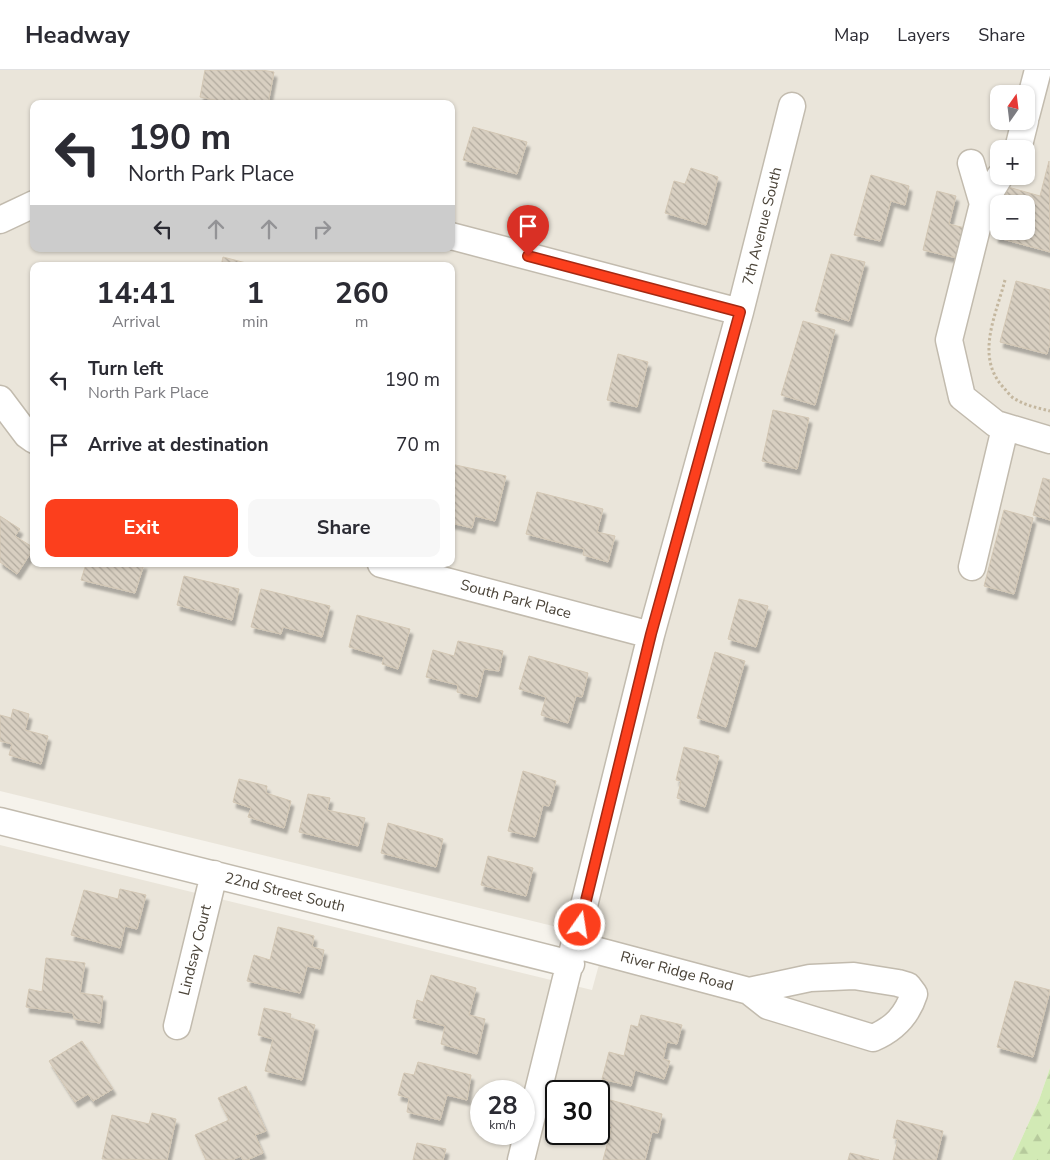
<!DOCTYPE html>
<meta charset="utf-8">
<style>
:root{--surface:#fff;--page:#f7f7f7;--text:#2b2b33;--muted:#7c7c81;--line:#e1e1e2;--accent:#fc3f1d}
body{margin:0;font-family:"Nunito Sans",sans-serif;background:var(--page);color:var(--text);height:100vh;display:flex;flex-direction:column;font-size:19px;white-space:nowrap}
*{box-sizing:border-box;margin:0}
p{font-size:16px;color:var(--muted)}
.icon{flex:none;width:28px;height:28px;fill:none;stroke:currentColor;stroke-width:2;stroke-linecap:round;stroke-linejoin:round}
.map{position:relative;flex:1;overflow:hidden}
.side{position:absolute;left:30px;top:192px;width:425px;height:305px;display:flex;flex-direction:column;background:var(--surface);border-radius:10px;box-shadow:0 1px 4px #0004}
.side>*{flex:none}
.banner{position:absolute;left:30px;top:30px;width:425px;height:152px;border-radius:10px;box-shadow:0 1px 4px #0004;background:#fff;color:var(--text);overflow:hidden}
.needle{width:32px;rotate:14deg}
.tools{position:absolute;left:990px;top:15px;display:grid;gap:10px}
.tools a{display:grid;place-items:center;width:45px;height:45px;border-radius:10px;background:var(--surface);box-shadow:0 1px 4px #0004;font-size:25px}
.speed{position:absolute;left:470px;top:1010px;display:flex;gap:10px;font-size:25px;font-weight:700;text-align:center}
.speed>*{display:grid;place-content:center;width:65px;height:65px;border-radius:50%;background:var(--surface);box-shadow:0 1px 4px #0004;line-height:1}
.speed small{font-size:12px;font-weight:400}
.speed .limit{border:2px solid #111;border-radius:8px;background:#fff;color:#111}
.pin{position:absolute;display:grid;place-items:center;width:42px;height:42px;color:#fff;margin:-51px -21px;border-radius:50% 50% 50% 0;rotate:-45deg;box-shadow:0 0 5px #0007}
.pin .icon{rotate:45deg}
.me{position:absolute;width:55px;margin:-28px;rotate:13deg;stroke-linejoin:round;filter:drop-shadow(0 0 4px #0008)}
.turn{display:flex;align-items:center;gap:18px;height:105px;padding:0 15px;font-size:22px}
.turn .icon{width:65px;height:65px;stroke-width:2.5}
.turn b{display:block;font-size:35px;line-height:42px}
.lanes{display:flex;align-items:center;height:48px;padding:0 15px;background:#0003;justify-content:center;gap:25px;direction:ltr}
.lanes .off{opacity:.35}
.eta{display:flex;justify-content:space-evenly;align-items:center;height:85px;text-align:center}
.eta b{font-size:30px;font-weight:700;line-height:35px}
.cta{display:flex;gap:10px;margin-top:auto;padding:10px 15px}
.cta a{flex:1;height:58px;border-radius:10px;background:var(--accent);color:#fff;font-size:20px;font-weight:700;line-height:58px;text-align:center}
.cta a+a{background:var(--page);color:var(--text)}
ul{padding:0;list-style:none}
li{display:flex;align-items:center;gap:15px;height:65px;padding:0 15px}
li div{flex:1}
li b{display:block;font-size:19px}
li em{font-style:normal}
header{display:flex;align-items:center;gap:30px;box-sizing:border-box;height:70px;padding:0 25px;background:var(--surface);border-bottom:1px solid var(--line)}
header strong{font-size:24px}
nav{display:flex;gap:28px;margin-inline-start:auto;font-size:18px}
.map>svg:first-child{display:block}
.residential{fill:#eae5da;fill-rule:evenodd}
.forest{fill:url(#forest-firs)}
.building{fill:url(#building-back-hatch);stroke:#d3c7b4;filter:url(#shadow)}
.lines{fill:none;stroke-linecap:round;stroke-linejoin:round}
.minor-casing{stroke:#c2bbae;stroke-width:29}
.path{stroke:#c4b79f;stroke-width:3;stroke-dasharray:2.5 2.5;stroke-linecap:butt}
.minor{stroke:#fff;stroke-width:26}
.route-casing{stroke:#a42913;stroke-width:12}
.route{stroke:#fc3f1d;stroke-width:9}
.labels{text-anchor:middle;stroke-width:4;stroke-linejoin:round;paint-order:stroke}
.street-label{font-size:15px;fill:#4b4439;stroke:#fff}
</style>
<header>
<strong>Headway</strong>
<nav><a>Map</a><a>Layers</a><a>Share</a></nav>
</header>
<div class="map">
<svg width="1050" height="1090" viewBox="0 0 1050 1090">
<defs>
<pattern id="forest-firs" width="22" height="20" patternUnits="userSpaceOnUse" patternTransform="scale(1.25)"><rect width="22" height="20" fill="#d2eab5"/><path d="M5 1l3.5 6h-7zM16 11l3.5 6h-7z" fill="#b6ca9c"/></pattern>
<pattern id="building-back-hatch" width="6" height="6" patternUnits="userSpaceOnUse" patternTransform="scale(1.25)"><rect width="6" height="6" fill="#d8cfc1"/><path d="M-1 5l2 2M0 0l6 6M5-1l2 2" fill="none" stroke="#b1aa9e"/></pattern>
<filter id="shadow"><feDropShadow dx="3" dy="5.5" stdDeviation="1" flood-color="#0004"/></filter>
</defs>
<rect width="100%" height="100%" fill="#f6f3ec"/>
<path class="residential" d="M0 0H1050V998L1039 1030 1012 1090H0V775L592 920 606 869 0 721ZM999 24H1026V51H999ZM34 34H451V179H34ZM999 79H1026V106H999ZM999 134H1026V161H999ZM34 196H451V494H34ZM481 1021H524V1064H481ZM556 1021H599V1064H556Z"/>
<path class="forest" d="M1050 998V1090H1012L1039 1030Z"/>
<path class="building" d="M205 0H261L274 2 268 34H234L200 27Z
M473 57 527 72 517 104 463 90Z
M1049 91 1050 182 995 167 999 154V161H1026V134H1004L1008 117 1040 126Z
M691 98 718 107 706 155 665 143 674 111 685 114Z
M871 105 909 116 905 135 891 131 880 171 854 165Z
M937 121 956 126 949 154 969 159 961 189 923 180Z
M831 184 865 192 849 251 815 241Z
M223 187 254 195V196H221Z
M1016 211 1050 220V273L1047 284 1000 272Z
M803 251 835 260 815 335 781 325Z
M618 284 648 292 637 337 607 330Z
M773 340 809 348 797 399 762 391Z
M451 394 506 406 495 451 475 446 472 458 451 453Z
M1043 408 1050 410V450L1033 445Z
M537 422 603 439 597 462 615 466 608 492 583 485 584 479 526 464Z
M1004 440 1033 448 1014 524 984 516Z
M0 446 20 459 15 466 34 478 17 504 0 492Z
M86 494H144L135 523 81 510Z
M184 506 239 519 232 550 177 535Z
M261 519 330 536 322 567 283 557 281 564 251 557Z
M739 529 768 536 756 577 728 569Z
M357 545 410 559 398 599 382 594 384 587 349 577Z
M458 571 503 581 499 601 484 599 477 627 457 622 458 615 426 607 433 580 454 586Z
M715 582 745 591 726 657 697 648Z
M529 586 588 603 582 627 576 626 568 653 541 645 546 627 519 619Z
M13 639 29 644 25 660 48 666 41 694 9 685 12 674 0 671V645L11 648Z
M684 677 719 686 705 737 677 728 681 711 676 710Z
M523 701 556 711 549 736 543 735 535 767 508 761Z
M239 709 267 716 266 723 291 731 284 758 248 747 251 738 233 732Z
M308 724 330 728 327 740 365 748 358 776 299 762Z
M388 753 443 769 436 797 381 783Z
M488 786 533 798 526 826 481 815Z
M120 819 146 825 137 859 125 856 120 878 71 865 84 820 118 829Z
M278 857 314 866 312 877 324 880 320 899 307 896 300 923 247 911 254 885 270 890Z
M46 888 85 893 80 923 103 926 100 953 74 949 73 943 26 937 29 919 42 922Z
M431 905 476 918 469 945 485 949 477 984 441 974 445 956 413 948 417 930 423 932Z
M1015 911 1050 920 1033 987 997 977Z
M264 938 291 944 290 948 315 955 302 1010 265 1001 273 969 258 965Z
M641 945 682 955 677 974 667 972 663 989 670 991 664 1009 635 1000 631 1016 602 1009 609 982 624 986 631 955 638 957Z
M82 971 113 1019 93 1031 88 1024 75 1032 49 991Z
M418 992 471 1005 467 1030 447 1025 440 1050 407 1042 409 1028 398 1025 404 1003 414 1005Z
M246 1016 266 1061 255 1065 263 1083 247 1090H243L241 1086 232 1090H206L195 1065 229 1050 218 1028Z
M599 1027 662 1044 658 1063 652 1062 645 1090H603L612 1056 599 1053Z
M152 1043 176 1049 167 1090 102 1089 112 1045 149 1054Z
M897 1050 943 1061 936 1090H893L898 1069 893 1068Z
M417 1073 446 1079 443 1090H413Z
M850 1083 879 1090H848Z"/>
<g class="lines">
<defs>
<path id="minor" d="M1026 46 1038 0
M1018 79 1025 51
M971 93 983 134 949 270 962 327 996 354 1050 370
M983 134 1000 106
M0 150 34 134
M451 166 740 242
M0 329 27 365 34 370
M381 494 651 565
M972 497 1005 358
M0 751 571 894
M576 875 749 921 768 936 873 968C894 959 907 946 914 924L908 916 898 913 854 906 810 908 749 921
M177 956 214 804
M521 1090 651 565 740 242 792 36"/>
</defs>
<use href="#minor" class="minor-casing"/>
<path class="path" d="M1005 210C996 245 975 286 1003 317 1007 321 1011 328 1017 330 1027 336 1039 338 1050 341"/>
<use href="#minor" class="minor"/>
</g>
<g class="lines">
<defs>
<path id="route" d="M528 186 740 242 651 564 580 855"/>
</defs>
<use href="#route" class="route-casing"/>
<use href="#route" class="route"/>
</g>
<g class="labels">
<g class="street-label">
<text transform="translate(762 156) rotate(-76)" y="5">7th Avenue South</text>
<text transform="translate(516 529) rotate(15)" y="5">South Park Place</text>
<text transform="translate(285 822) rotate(14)" y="5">22nd Street South</text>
<text transform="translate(195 880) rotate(-76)" y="5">Lindsay Court</text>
<text transform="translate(677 901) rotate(15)" y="5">River Ridge Road</text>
</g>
</g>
</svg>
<div class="tools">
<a><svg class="needle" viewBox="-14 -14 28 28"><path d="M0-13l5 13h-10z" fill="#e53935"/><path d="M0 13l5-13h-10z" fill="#7c7c81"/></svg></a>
<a>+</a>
<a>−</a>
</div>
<div class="speed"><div>28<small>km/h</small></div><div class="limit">30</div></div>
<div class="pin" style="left:528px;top:186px;background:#d93025"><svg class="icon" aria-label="arrive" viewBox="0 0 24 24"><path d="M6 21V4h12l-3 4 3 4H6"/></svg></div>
<svg class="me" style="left:580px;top:855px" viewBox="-20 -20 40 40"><circle r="17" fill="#fc3f1d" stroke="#fff" stroke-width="3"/><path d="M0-11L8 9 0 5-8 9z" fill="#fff"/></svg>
<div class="banner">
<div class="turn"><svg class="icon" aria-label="left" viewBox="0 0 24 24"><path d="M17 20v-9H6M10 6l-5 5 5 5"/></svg><div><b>190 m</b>North Park Place</div></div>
<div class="lanes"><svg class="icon" aria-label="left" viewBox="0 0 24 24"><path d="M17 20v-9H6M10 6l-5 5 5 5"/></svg><svg class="icon off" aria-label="ahead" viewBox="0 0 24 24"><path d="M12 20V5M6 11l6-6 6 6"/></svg><svg class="icon off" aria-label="ahead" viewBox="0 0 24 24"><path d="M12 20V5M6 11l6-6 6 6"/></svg><svg class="icon off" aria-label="right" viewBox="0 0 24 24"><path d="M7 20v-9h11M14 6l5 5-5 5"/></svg></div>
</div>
<section class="side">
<div class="eta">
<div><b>14:41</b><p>Arrival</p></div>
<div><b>1</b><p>min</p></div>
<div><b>260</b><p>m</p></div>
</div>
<ul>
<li><svg class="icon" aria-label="left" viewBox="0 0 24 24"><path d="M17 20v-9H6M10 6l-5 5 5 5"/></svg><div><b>Turn left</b><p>North Park Place</p></div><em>190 m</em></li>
<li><svg class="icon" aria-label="arrive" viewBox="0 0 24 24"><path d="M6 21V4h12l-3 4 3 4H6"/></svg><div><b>Arrive at destination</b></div><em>70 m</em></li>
</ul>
<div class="cta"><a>Exit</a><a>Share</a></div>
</section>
</div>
